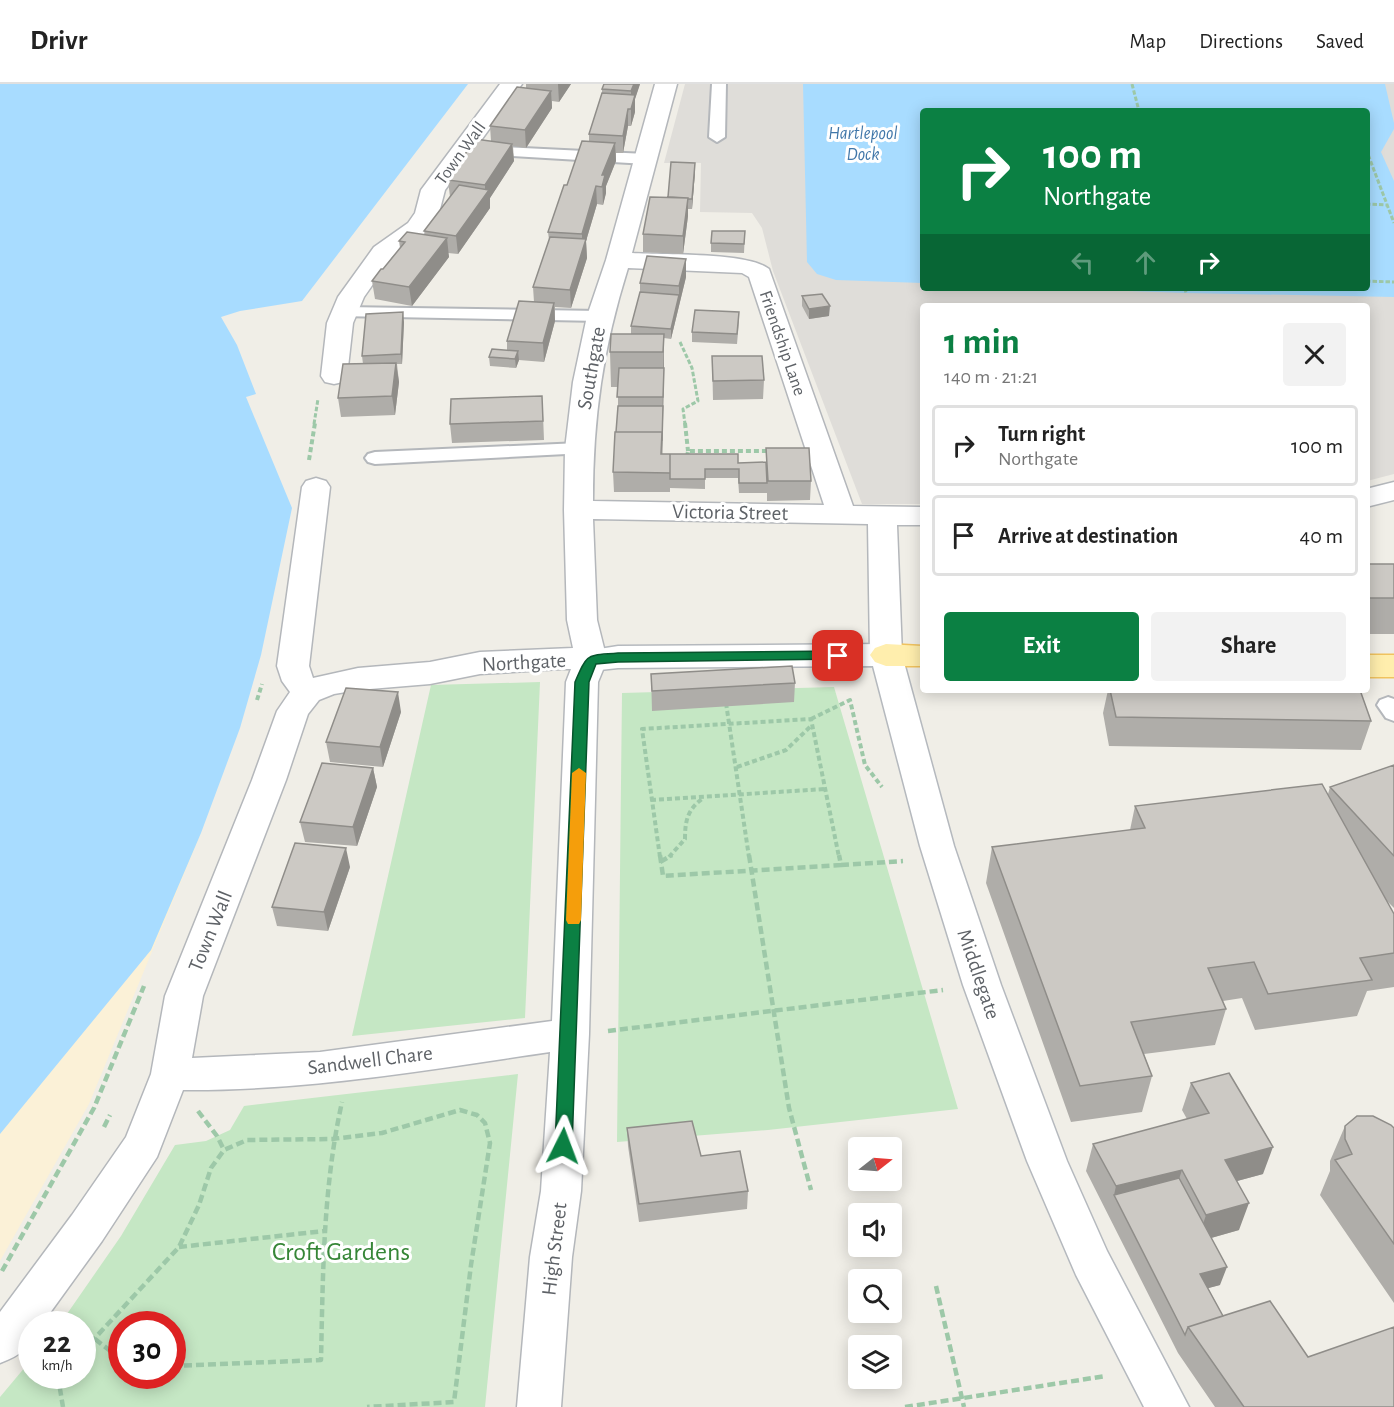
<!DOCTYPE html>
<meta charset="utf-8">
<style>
:root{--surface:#fff;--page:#f2f2f2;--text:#222;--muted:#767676;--line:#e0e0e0;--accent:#0b8043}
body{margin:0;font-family:"Alegreya Sans",sans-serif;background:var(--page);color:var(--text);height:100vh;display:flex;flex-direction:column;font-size:22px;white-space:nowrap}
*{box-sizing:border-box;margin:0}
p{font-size:20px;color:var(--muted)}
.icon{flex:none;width:33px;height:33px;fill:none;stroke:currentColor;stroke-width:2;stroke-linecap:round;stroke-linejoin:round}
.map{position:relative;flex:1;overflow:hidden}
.sheet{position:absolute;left:920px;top:219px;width:450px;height:390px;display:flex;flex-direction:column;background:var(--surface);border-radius:6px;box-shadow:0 3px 15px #0003}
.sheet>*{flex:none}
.guide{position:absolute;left:920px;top:24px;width:450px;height:183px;border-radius:6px;box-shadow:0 3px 15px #0003;background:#0b8043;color:#fff;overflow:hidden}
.needle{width:39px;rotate:73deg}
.tools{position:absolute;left:848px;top:1053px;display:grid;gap:12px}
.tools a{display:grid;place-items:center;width:54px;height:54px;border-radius:6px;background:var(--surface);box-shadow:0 3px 15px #0003;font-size:30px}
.speed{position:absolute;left:18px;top:1227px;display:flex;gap:12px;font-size:30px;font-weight:700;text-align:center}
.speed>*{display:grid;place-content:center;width:78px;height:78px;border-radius:50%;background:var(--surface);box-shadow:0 3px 15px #0003;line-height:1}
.speed small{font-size:15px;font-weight:400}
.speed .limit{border:9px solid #d22;background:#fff;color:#111}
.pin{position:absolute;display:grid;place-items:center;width:51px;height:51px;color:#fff;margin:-26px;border-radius:12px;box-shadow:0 3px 9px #0006}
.me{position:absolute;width:66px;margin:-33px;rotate:3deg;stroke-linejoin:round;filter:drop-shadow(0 0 4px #0008)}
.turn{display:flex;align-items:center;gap:21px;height:126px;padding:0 24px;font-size:27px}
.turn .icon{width:78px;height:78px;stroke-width:2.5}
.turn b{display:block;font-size:42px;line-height:51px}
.lanes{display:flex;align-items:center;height:57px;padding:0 24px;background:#0003;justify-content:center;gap:30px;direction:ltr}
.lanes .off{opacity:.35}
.round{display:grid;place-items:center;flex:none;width:63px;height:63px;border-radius:6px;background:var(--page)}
.headline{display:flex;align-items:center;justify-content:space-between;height:102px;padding:0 24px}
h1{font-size:36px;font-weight:700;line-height:45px;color:var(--accent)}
.cta{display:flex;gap:12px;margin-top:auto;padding:12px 24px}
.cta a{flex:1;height:69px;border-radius:6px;background:var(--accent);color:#fff;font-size:24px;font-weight:700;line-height:69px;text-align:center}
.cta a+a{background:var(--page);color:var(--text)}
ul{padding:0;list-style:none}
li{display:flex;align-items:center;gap:18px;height:81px;margin:0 12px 9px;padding:0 12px;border:3px solid var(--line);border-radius:6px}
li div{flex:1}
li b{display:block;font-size:22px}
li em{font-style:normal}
header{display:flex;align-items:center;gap:36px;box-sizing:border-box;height:84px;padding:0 30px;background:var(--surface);border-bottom:2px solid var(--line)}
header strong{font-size:28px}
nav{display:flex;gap:33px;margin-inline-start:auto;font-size:21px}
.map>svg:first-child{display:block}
.industrial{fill:#dfddd9;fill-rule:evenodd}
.green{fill:#c5e7c4;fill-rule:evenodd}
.sand{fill:#fbf1d7}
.water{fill:#a8dcff}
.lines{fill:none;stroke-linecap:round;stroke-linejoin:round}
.lane-casing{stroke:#b4b7bb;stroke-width:4}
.street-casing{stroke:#b4b7bb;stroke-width:3}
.secondary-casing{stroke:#b5b9be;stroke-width:3}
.primary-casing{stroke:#f1c35f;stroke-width:3}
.path-far2{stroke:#9dc8a8;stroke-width:3;stroke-dasharray:4.5 2;stroke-linecap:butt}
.path-far1{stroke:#9dc8a8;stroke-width:4;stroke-dasharray:5 3;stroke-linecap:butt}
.path{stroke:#9dc8a8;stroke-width:4.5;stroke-dasharray:8 4;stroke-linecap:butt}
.lane{fill:#fff;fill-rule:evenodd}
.street{fill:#fff;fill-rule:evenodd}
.secondary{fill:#fff;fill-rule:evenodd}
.primary{fill:#ffeead;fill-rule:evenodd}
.wall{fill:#afada9}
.shaded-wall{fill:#8f8d89}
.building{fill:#ccc9c4;stroke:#8f8d89;stroke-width:1.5}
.route{fill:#0b8043;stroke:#07532c;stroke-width:1.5}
.slow{fill:#f59e0b}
.labels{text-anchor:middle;stroke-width:6;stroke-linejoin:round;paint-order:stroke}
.far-water-label{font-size:18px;font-style:italic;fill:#4177a9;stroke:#fff}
.far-street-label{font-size:18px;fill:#5e6267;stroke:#fff}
.street-label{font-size:21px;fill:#5e6267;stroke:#fff}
.near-park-label{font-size:26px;fill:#368637;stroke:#fff}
</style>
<header>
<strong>Drivr</strong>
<nav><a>Map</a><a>Directions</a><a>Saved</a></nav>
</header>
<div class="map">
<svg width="1394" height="1323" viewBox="0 0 1394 1323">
<rect width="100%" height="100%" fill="#f0eee7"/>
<path class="industrial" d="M685 0H1394V390L1367 397 1366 222H922V420H862L773 187 762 144 752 129 700 128 701 79H664ZM922 27H1366V204H922Z"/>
<path class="green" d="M540 598 525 934 352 952 431 601Z
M834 603 958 1025 768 1046 617 1058 622 609Z
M518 990 485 1323H0V1313L31 1276 32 1292H82V1240H60L121 1152 175 1061 206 1057 230 1046 244 1022ZM122 1240H172V1292H122Z"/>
<path class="sand" d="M201 749 89 1020 0 1177V897Z"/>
<path class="water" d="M0 0H468L302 217 240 227 221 233 237 261 256 310 246 313 292 424 261 571 240 644 201 749 151 866 0 1050Z
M803 0H1385L1394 39V45L1381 68 1394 97V213L1186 209 1043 204H1366V27H922V199L836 196 817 190 807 178Z"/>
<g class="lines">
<defs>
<path id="lane" d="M712 0H726L725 53 717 58 709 53Z
M483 62 646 70 654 75 646 80 478 70 475 67Z
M344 223 600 227 606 228 609 232 606 236 600 237 338 232 335 228 338 224Z
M579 359 586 361 588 365 586 369 375 380 368 378 365 374 368 370 375 368Z
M1388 613 1394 615V637L1386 634 1377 621 1380 616Z"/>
<path id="street" d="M500 0H522L445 106 439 129 425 149 392 173 364 213 353 239 347 292 343 298 334 300 325 298 321 292 327 239 338 213 374 163 408 139 415 129 421 106Z
M655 0H677L632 169C662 171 748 168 769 185L853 422 922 423V441H897L902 571 897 578 886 582 875 578 870 571 868 440 593 435 597 536 607 576 598 598 589 950 581 1107 572 1173 561 1323H517L530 1173 541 1107 550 968C428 986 307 1007 183 1006L157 1073 102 1157 42 1240H32C32 1264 21 1271 0 1279V1228L72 1131 126 1053 151 990 165 912 252 696 277 627 290 608 282 597 277 582 302 403 306 397 316 394 326 397 330 403 309 582 313 594 358 584 430 578 480 568 573 564 567 536 564 426 565 365 573 298 587 232 606 176ZM628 184 742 189 749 193 824 421 593 417C593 333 603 264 628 184ZM561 585H571L566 598 552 937 320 968 192 974 203 912 286 696 308 630 319 616 334 610 358 606 430 600 480 590Z
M1394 398V416L1366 423V405Z"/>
<path id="secondary" d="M886 560 897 564 902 571 954 762 1001 901 1067 1077 1107 1167 1189 1323H1144L1076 1191 1027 1077 963 901 920 762 873 582 618 584 591 587 580 584 575 576 580 568 618 562Z"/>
<path id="primary" d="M886 560 922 562V582H886L875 578 870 571 875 564Z
M1366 571H1394V593H1366Z"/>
</defs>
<use href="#lane" class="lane-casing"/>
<use href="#street" class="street-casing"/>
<use href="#secondary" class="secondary-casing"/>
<use href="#primary" class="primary-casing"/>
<path class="path-far2" d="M1132 0 1139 27
M1366 65 1394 139
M1366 120 1387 121
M1366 197 1394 198
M1185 204 1186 209
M680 258 692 284 698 317 683 325 685 340
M314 340 318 315"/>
<path class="path-far1" d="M685 339 688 367
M687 373 688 367H771
M309 376 315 339
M257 616 262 600
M726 619 749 773
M811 635 850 616 865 681 882 703
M737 683 786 666 811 642
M651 716 825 705
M660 773 642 645 811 635 839 773
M669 773 685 755C685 738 687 726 702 715"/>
<path class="path" d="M660 771 663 792 841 781 839 771
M749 771 789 1024 811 1106
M660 778 672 771
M841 781 903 777
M608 947 943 906
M198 1027 217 1052 224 1066
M104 1043 110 1031
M179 1163 324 1147
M2 1187 94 1024 144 902
M936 1202 964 1323
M95 1255 122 1276
M82 1268 179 1163 199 1121 211 1084 224 1066 247 1056 332 1055 382 1049 460 1026 477 1031 485 1039 490 1059 471 1181 454 1318 367 1323
M172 1282 321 1276C323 1189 323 1103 342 1018
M63 1292 60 1305 63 1323
M905 1323 1106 1292"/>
<use href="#lane" class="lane"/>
<use href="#street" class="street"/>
<use href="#secondary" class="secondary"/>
<use href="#primary" class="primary"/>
</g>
<path class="wall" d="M526 0H571L559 18 552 17V24L526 64 513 62 514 77 490 114V124L458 170 448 169 449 173 412 222 375 215 372 197 383 185 400 164 399 157 425 151 424 147 450 113 448 96 491 57 490 42 526 4Z
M640 0 635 15V28L631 42H628L623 69H616V77L606 102V109L603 121 597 120 586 157 587 174 571 224 555 223V237L544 278 519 276 516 284 490 282 489 273 507 266V257L534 218 533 203 549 156 548 148 567 101 589 58V50L602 9V5Z
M695 88 692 125H688V132L683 170 643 168V150L668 113Z
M745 147 744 169 711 168V159Z
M686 193 671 255 664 254V285L662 370 738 379 766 378V364L811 397 810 416 767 417V406V409H739L738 394H705V405L670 404V408H614L613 388 618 322V303H611L610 268 631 250V242L640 208V199Z
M802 212 829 232 809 235 802 222Z
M739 237 737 260 692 258V248Z
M404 238 402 280H397L399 298 395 331 341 333 338 314 363 280 362 272Z
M712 272 764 296 763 315 713 316Z
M543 331 544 356 452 359 450 340Z
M1366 480H1394V550H1366Z
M651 590 795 599 794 618 652 627Z
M1108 606H1360L1371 637 1361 666 1109 662 1103 629Z
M401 628 383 683 330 678 326 658Z
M1394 681V824L1386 816 1394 830V903L1367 907 1357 932 1255 946 1242 914 1223 917 1226 925 1215 961 1144 970 1152 992 1142 1028 1071 1038 986 799 992 763 1130 746 1135 722 1328 710 1330 703Z
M373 684 377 703 357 762 305 758 300 738Z
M350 783 328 847 277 842 272 823Z
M1191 999 1263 1090 1237 1097 1239 1146 1211 1154 1220 1201 1208 1204 1223 1232 1308 1273 1394 1323H1215L1178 1269 1086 1087 1093 1060 1187 1035 1182 1026Z
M1345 1042 1394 1044V1219L1320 1111 1330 1087V1077Z
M627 1044 701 1072 748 1107 747 1125 639 1138 628 1062Z"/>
<path class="shaded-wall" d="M558 0H571L559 18Z
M634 0H640L635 15V28L631 42V7Z
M551 7 552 24 526 64 525 46Z
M628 25V42L623 69V52Z
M615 59 616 77 606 102V109L603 121 602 91Z
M512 60 514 77 490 114V124L458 170 456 152 485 110V101Z
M695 79V88L692 125V115Z
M596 102 597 120 586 157 587 174 571 224 570 206 582 166V150Z
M688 114V132L683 170V152Z
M447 154 449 173 412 222 409 203Z
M686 175V193L671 255V245L679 211V202Z
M554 219 555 237 544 278 543 259Z
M830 222 829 232 809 235V225Z
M403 228 404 238 402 280 401 270Z
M664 250V285L662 389V348Z
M518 267 519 276 516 284 515 275Z
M396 279 399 298 395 331 392 312Z
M398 608 401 628 383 683 380 663Z
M373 684 377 703 357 762 353 743Z
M346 764 350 783 328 847 324 828Z
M1273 1063 1263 1090 1215 1103 1225 1076Z
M1182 1086 1173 1113 1114 1111 1116 1102Z
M1249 1119 1239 1146 1197 1158 1206 1131Z
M1227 1183 1220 1201 1194 1208 1200 1190Z"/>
<path class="building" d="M604 0H634L631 7 602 5Z
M517 3 551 7 525 46 490 42Z
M602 9 635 11 631 25H628L623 52 589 50Z
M475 55 512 60 485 101 448 96Z
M582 57 615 59 602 91H605L602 103 596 102 582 150 548 148 564 101H567Z
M671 78 695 79 692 115H688V114L668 113Z
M459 101 489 106 456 152 424 147Z
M650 113 688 114 683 152 643 150Z
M712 147H745L744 160 711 159Z
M407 148 447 154 409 203 372 197 381 185H383L405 158 399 157Z
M550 153 586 155 570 206 533 203Z
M647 172 686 175 679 202 640 199Z
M640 208 679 211 671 245 631 242Z
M822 210 830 222 809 225 802 212Z
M519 217 554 219 543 259 507 257Z
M695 226 739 228 737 250 692 248Z
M403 228 401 270 362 272 366 230Z
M611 250H664L663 268H610Z
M492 265 518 267 515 275 489 273Z
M712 272H762L764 296 713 297Z
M396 279 392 312 338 314 343 280Z
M619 284H664L663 313H617Z
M542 312 543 337 450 340 451 315Z
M618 322H663L662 357V348H616Z
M615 348H662L661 370H670V389L613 388Z
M766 364H809L811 397H768Z
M670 370H738V379L766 378 767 399H739V385H705V395H670Z
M1366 480H1394V514H1366Z
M792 582 795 599 652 607 651 590Z
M346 604 398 608 380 663 326 658Z
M1110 606H1360L1371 637 1116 633Z
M322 679 373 684 353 743 300 738Z
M1394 681V772L1330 703Z
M1322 700 1394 830V869L1360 874 1372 896 1268 910 1254 878 1208 884 1226 925 1131 938 1152 992 1080 1002 992 763 1145 744 1135 722Z
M295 759 346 764 324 828 272 823Z
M1229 989 1273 1063 1225 1076 1249 1119 1206 1131 1182 1086 1116 1102 1093 1060 1209 1029 1191 999Z
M1357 1032H1373L1391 1041 1394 1044V1160L1335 1076 1352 1070 1345 1055V1042Z
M692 1037 701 1072 740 1067 748 1107 639 1120 627 1044Z
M1179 1094 1227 1183 1200 1190 1223 1232 1188 1243 1185 1251 1114 1111Z
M1270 1217 1308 1273 1394 1243V1323H1244L1188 1243Z"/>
<path class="route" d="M838 567 842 568 844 572 842 575 618 578 596 580 589 598 572 1062 569 1067 563 1070 557 1067 555 1062 575 598C588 568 586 572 618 569Z"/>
<path class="slow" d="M579 684 586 689 581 836 579 840H568L566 836 572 689Z"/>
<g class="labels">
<g class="far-water-label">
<text x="863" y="55">Hartlepool<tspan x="863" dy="21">Dock</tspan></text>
</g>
<g class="far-street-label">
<text transform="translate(460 69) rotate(-54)" y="6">Town Wall</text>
<text transform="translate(783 259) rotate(71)" y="6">Friendship Lane</text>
</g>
<g class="street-label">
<text transform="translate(591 284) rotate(-80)" y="7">Southgate</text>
<text transform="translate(730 428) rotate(1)" y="7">Victoria Street</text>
<text transform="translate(524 578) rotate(-3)" y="7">Northgate</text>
<text transform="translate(210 847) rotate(-68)" y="7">Town Wall</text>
<text transform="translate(979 890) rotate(71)" y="7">Middlegate</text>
<text transform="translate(370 976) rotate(-7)" y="7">Sandwell Chare</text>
<text transform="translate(554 1165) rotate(-83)" y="7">High Street</text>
</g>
<g class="near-park-label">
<text x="341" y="1176">Croft Gardens</text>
</g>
</g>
</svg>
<div class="tools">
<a><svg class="needle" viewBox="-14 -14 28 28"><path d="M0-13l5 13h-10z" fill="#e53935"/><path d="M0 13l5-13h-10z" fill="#767676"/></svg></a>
<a><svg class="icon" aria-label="sound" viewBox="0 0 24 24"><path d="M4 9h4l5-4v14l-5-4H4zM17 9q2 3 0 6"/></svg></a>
<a><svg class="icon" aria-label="search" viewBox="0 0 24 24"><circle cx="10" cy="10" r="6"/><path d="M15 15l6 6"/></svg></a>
<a><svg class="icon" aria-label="layers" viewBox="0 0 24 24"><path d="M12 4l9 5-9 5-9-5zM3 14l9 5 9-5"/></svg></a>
</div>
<div class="speed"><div>22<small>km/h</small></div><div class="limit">30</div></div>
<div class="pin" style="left:838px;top:572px;background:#d93025"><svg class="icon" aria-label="arrive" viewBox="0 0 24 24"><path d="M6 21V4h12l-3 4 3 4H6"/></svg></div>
<svg class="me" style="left:563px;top:1062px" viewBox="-20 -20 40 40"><path d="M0-17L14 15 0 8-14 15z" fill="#0b8043" stroke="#fff" stroke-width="4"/></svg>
<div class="guide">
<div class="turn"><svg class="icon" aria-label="right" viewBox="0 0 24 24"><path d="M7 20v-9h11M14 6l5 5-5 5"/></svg><div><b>100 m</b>Northgate</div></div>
<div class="lanes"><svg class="icon off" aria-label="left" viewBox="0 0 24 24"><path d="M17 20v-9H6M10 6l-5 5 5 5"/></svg><svg class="icon off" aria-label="ahead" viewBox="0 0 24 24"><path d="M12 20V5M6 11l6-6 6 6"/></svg><svg class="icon" aria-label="right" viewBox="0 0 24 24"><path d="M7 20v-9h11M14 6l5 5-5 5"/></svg></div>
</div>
<section class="sheet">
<div class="headline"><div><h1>1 min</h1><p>140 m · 21:21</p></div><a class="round"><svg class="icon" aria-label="close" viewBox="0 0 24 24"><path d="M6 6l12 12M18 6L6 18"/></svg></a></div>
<ul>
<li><svg class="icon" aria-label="right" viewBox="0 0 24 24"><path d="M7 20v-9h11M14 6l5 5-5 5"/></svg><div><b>Turn right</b><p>Northgate</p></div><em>100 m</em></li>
<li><svg class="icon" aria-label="arrive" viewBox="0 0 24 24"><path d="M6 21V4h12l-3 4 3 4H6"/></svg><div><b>Arrive at destination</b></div><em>40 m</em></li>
</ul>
<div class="cta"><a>Exit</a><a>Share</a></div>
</section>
</div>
